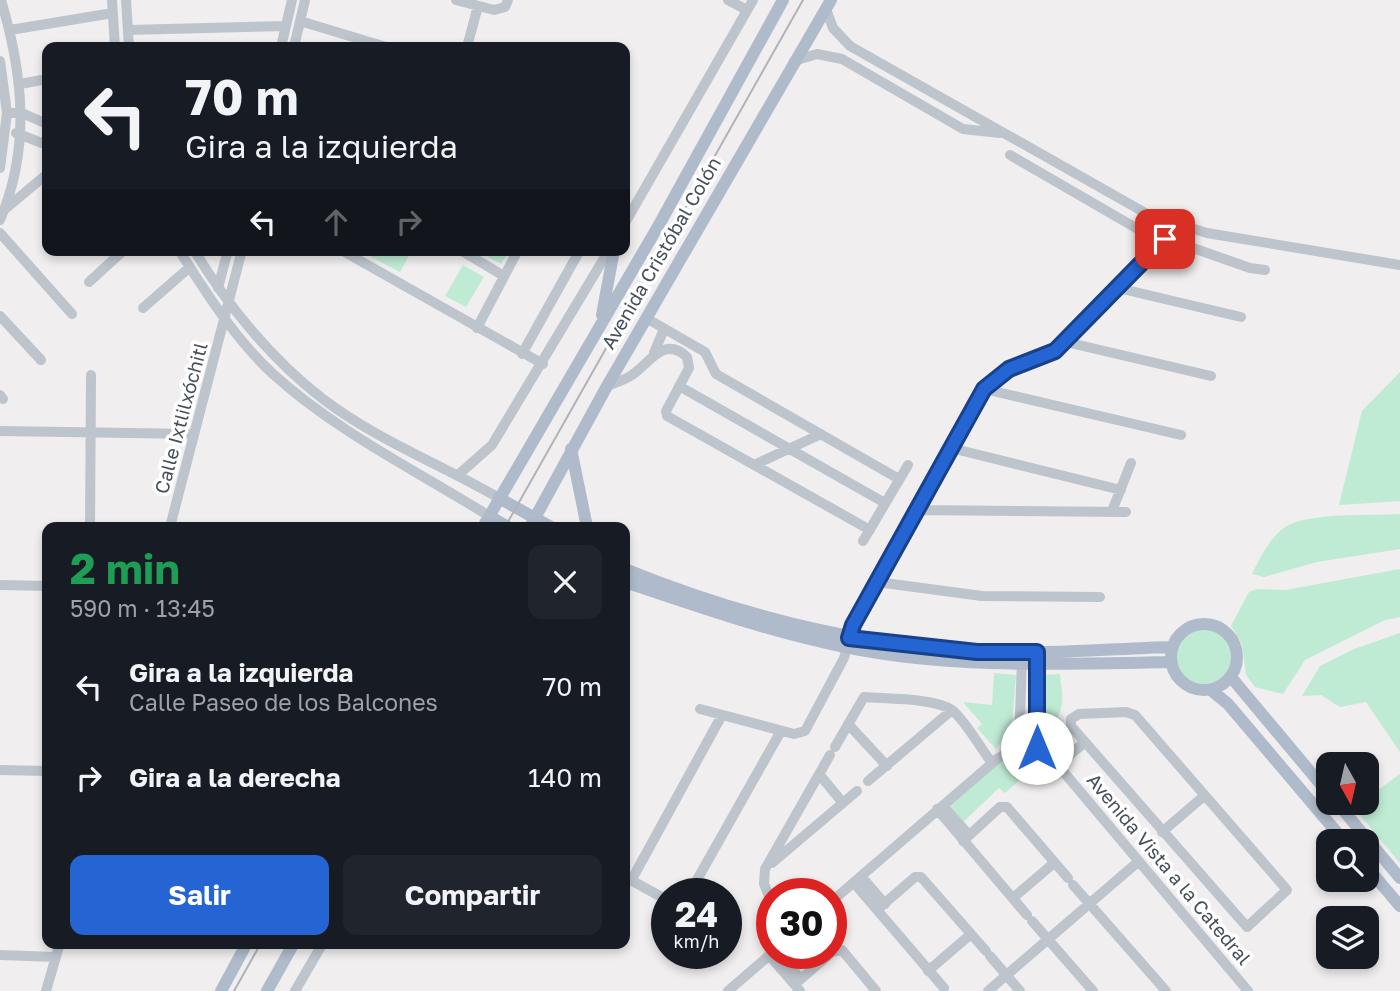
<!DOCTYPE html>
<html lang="es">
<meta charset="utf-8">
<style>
:root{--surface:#171b24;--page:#20242c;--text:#f1f3f6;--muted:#9ea1a6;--accent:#2564d3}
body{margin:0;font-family:"Golos Text",sans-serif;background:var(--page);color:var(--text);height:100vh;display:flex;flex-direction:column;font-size:26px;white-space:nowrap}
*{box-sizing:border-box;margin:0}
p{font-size:23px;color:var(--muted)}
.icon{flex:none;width:38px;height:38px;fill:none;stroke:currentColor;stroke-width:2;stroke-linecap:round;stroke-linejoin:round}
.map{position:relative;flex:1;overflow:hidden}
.details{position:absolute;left:42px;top:522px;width:588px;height:427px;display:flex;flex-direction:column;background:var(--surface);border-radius:14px;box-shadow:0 4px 10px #0003}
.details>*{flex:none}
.hud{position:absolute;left:42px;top:42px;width:588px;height:214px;border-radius:14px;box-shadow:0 4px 10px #0003;background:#171b24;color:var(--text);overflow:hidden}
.needle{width:46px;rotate:172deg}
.tools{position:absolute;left:1316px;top:752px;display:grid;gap:14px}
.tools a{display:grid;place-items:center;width:63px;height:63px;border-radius:14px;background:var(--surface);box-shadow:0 4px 10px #0003;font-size:35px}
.speed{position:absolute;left:651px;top:878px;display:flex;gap:14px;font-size:35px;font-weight:700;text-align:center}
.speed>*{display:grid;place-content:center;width:91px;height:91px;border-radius:50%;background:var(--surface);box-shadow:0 4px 10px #0003;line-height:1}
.speed small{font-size:18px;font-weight:400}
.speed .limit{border:10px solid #d22;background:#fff;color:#111}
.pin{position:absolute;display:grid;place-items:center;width:60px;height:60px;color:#fff;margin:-30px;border-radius:14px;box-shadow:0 4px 10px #0006}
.me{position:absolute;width:77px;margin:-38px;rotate:0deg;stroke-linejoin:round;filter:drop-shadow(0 0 5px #0008)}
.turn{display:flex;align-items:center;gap:24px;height:147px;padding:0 28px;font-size:32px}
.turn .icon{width:91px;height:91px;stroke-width:2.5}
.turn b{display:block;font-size:49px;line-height:60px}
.lanes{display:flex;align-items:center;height:66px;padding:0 28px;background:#0003;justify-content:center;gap:35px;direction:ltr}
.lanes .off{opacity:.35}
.round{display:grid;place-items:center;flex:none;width:74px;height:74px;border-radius:14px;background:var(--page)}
.overview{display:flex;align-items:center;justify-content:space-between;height:119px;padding:0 28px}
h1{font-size:42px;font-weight:700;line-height:52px;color:#1e9e55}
.cta{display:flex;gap:14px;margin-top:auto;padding:14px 28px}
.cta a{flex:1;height:80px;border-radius:14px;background:var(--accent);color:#fff;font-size:28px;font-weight:700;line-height:80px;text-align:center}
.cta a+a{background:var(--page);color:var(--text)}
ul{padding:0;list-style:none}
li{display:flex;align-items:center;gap:21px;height:91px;padding:0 28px}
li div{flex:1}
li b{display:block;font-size:26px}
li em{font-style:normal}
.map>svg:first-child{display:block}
.green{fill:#bfebd4}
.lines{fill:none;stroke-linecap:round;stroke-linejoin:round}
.minor{stroke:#bdc4cc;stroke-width:10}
.major{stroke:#afbbcb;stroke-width:12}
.tram{stroke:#b1b3b8;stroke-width:2}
.route-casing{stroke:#184189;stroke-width:18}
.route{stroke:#2564d3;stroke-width:12}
.labels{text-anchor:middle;stroke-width:7;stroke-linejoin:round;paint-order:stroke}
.street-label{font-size:19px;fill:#47505a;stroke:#fff}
</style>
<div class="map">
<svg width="1400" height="991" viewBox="0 0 1400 991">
<rect width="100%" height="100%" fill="#f0eeee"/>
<path class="green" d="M375 250H412L400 272 371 257Z
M476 250H510L501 264Z
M463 265 484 277 466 307 445 296Z
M1400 372V501L1339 505 1362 411Z
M1400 514V549L1317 562 1264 577 1252 574C1260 558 1271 535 1287 526 1313 512 1369 516 1400 514Z
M1400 569V617L1385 620 1305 660 1283 694 1255 687 1246 675 1242 644 1231 626 1249 592 1257 589 1285 590Z
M1176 656a28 28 0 1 1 56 0a28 28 0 1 1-56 0Z
M1400 633V752L1366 702 1340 707 1321 695 1302 696 1320 666 1354 649Z
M994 673 1016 675 1012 725 996 749 977 728 982 724 963 702 992 705Z
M1060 674C1061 684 1064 700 1061 708 1056 724 1053 732 1068 748L1059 756C1034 734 1041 705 1042 675Z
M1027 753 1040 762 1005 793 999 788 962 823 950 810V805L1003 759 1013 754Z
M1400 774V863L1354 808 1367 803V798Z"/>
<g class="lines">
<path class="minor" d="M112 0 115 47
M126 0 129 47
M456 0 494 10 505 7 508 0
M728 0 747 10
M826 9 833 28 850 46 1149 215 1207 233 1400 265
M300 21 386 47
M10 30 113 13
M128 30 286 26
M281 47 292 0
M294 47 305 0
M467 47 478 6
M0 61 7 113 0 168
M794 61 817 54 842 59 963 129 1000 133
M20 84 47 79
M7 113H22L47 124
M16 133 47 145
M1010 155 1136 228 1250 268 1265 270
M4 210 47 174
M0 220C31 147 23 74 1 0
M625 223 753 0
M0 233 72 314
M179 250C206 293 236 340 273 374 337 432 417 471 489 516
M194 250C227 305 272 360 323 399 375 439 442 465 499 498
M341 250 543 364
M460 250 504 276
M89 282 124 250
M218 288 228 250
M1118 288 1241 317
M143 308 190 267
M0 316 41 360
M646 318 705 352 716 374 899 479
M477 328 518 250
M1066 342 1211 376
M654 353 664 329
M522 354 580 250
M607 386C615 383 625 380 632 375 650 363 664 335 687 357L689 368 666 411 667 416 870 530
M679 386 885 503
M984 389 1181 435
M0 395 3 399
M0 431 194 434
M951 448 1121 490
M754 465 821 434
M458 475 492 445 609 250
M917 510 1126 512
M1112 511 1131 463
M90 527 91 375
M170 527 242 250
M863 541 908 465
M877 582 982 596 1100 597
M0 585 47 586
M700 709 794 734 805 731 844 658 853 625 984 389 1009 369 1055 351 1165 239
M1126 712 1135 715 1287 890 1247 927 1071 726V719L1079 714Z
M848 724 887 766
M1019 745 1022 658
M835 747 864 697C886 699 935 698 952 710 964 719 982 750 992 763
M1037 748V656
M1057 765 1084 743
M0 770 47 771
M819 774 843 803
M868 781 952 710
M943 806 969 835
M937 809 1027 915
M1162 832 1204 796
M963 841 1000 807H1007L1068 878
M772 863 857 791
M861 876 885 904
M627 878 667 900
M631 881 722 715
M854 883 944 988
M1073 885 1166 991
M689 894 781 731
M1013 898 1054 863
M831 902 997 759C1028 740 1037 744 1062 770L1248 991
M772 903 764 884 765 869 830 755
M877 910 915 877H921L986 951
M1032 921 1093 991
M831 952 842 950 876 991
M779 954 801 979
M0 955 56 957
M769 955 800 991
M990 956 1020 991
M928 971 971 934
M795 984 830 954
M46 991 60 943
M295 991 323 943
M728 991 772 953
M988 991 1139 861"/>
<path class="major" d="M602 315 614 250
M571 449 587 527
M499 498 551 527
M489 516 508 527
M483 527 660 223 783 0
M530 527 607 386 831 0
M625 569C736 614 855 645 975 651 1040 655 1107 649 1172 647
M625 582C697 606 770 632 845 647 952 669 1062 664 1170 662
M1171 657a33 33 0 1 1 66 0a33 33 0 1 1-66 0Z
M1231 677 1328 793
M1211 690 1228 704 1345 842
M1337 803 1400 878
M1367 867 1400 906
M221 991 247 943
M267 991 294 943"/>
<path class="tram" d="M505 527 803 0
M234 991 261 943"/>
</g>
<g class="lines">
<defs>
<path id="route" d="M1037 748V652H977L849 638 853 625 984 389 1009 369 1055 351 1165 239"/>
</defs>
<use href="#route" class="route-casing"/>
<use href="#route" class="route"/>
</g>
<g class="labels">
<g class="street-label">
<text transform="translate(661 253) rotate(-60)" y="7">Avenida Cristóbal Colón</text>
<text transform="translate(181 418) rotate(-75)" y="7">Calle Ixtlilxóchitl</text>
<text transform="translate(1169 869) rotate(50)" y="7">Avenida Vista a la Catedral</text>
</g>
</g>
</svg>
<div class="tools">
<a><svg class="needle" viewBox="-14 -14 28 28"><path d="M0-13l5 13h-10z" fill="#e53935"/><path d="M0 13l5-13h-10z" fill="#9ea1a6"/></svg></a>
<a><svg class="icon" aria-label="search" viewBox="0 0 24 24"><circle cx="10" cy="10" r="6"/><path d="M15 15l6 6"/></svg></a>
<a><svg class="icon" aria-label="layers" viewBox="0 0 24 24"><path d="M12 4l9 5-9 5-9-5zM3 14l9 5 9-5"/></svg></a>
</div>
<div class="speed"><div>24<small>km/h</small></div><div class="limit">30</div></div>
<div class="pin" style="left:1165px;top:239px;background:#d93025"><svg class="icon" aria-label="arrive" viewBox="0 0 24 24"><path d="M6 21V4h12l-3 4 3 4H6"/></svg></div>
<svg class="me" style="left:1037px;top:748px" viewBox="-20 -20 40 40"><circle r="19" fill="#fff"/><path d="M0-13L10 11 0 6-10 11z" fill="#2564d3"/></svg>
<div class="hud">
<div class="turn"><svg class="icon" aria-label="left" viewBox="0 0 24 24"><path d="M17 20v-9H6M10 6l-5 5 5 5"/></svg><div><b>70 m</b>Gira a la izquierda</div></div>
<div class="lanes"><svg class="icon" aria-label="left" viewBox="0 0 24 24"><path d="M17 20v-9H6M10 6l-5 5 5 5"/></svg><svg class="icon off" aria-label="ahead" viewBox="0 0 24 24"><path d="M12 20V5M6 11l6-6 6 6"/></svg><svg class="icon off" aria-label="right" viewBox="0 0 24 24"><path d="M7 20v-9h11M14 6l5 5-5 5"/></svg></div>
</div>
<section class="details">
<div class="overview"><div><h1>2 min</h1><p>590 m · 13:45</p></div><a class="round"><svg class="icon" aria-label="close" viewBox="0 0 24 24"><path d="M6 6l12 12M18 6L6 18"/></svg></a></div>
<ul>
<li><svg class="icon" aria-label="left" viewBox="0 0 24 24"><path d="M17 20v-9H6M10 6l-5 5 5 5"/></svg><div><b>Gira a la izquierda</b><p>Calle Paseo de los Balcones</p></div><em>70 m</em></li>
<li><svg class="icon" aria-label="right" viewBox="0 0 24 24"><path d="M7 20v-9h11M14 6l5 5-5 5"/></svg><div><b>Gira a la derecha</b></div><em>140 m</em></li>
</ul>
<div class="cta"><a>Salir</a><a>Compartir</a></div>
</section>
</div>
